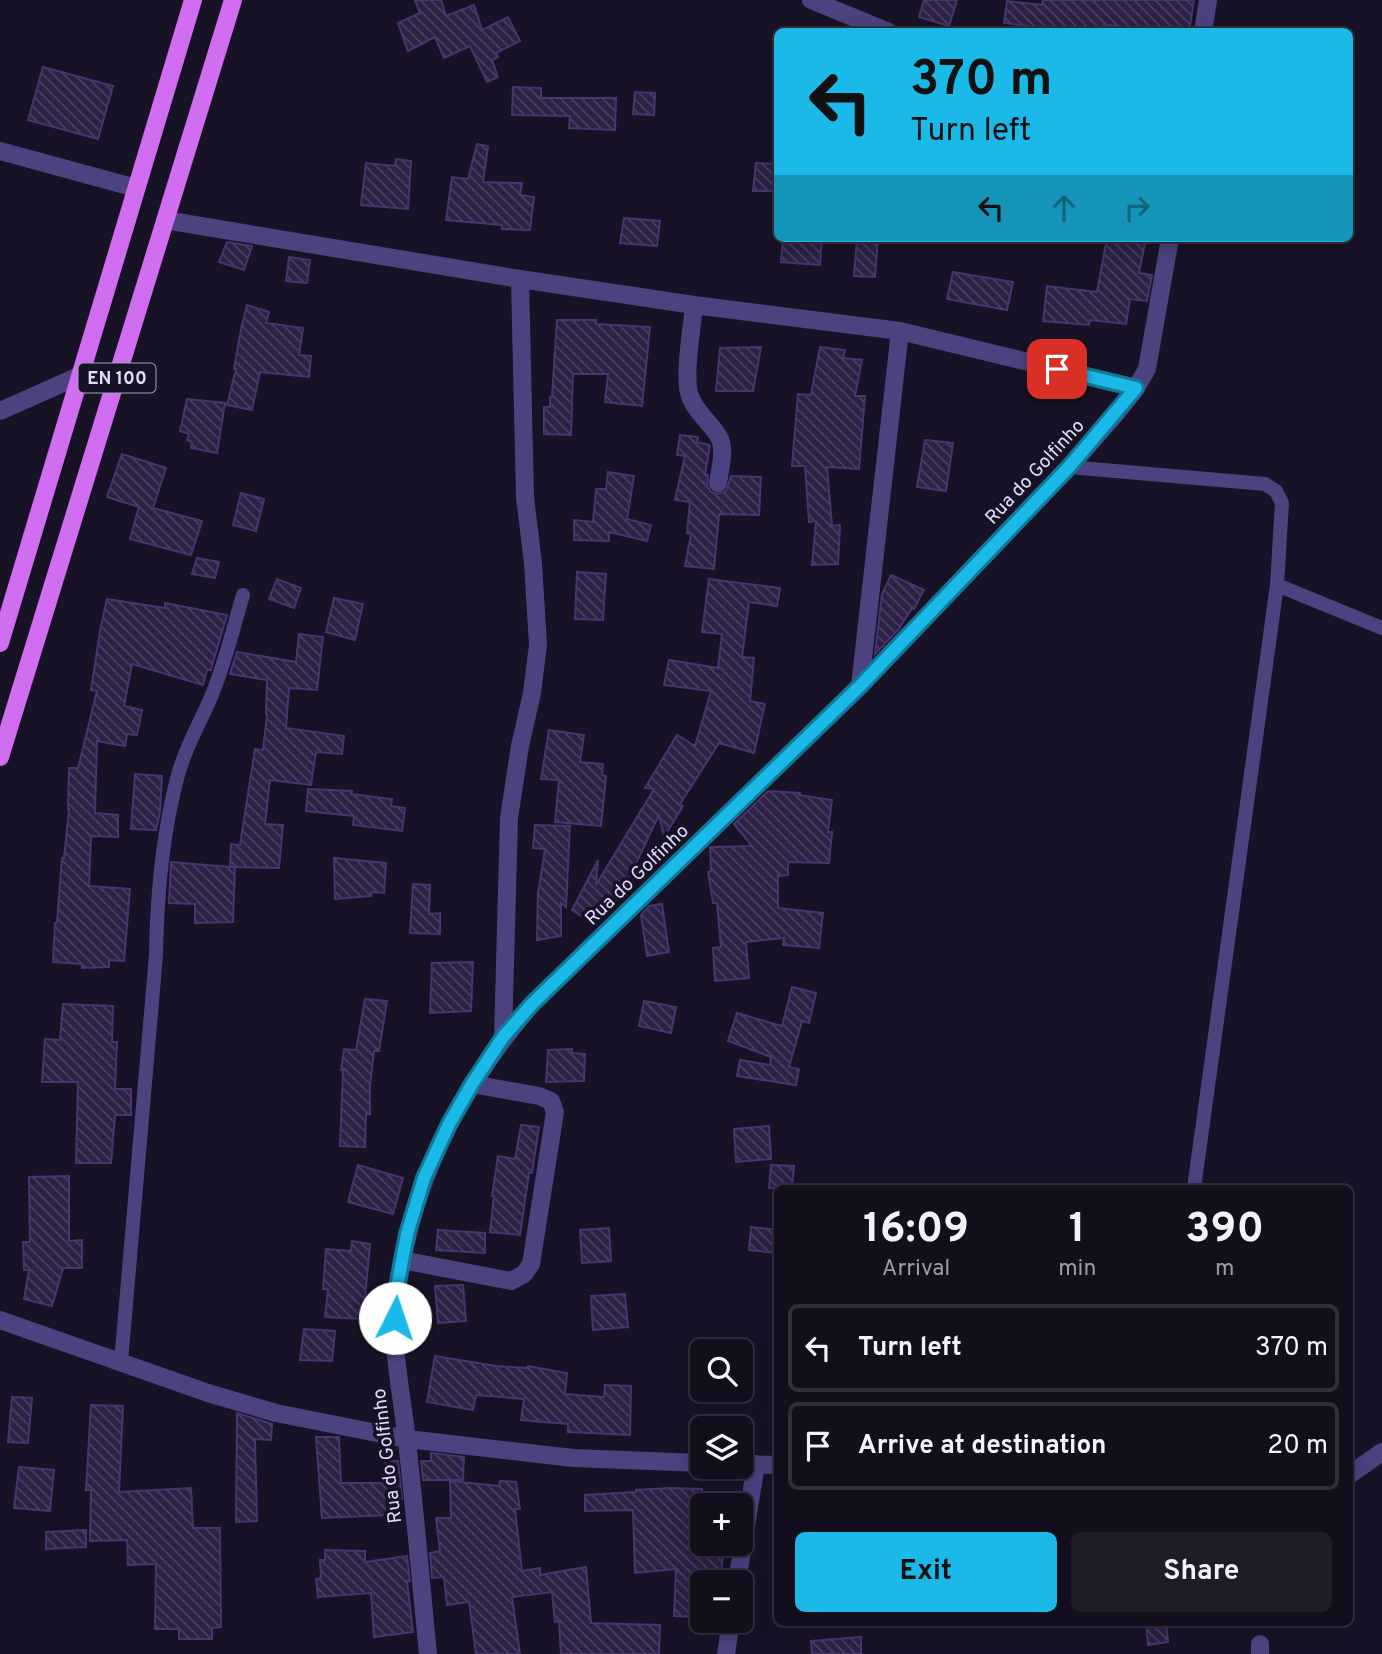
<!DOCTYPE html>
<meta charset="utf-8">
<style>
:root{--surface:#120e1c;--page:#1f1c29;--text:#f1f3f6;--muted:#9c9ca3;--line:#312e3b;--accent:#1ab9e8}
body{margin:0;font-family:Overpass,sans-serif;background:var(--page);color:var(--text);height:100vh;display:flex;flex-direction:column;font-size:26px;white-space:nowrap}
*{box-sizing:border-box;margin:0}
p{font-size:23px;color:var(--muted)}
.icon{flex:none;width:38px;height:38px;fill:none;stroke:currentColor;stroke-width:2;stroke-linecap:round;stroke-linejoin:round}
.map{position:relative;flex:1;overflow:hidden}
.drawer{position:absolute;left:774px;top:1185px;width:579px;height:441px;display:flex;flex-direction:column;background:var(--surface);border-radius:10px;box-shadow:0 4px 18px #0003,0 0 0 2px var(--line)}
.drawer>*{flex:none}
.hud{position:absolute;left:774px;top:28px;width:579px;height:214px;border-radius:10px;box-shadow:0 4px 18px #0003,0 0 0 2px var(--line);background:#1ab9e8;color:#111;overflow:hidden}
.buttons{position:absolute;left:690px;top:1339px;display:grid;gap:14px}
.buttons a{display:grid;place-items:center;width:63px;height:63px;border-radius:10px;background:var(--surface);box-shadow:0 4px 18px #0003,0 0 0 2px var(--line);font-size:35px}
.pin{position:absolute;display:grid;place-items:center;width:60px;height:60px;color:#fff;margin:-30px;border-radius:14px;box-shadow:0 4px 10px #0006}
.me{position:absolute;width:77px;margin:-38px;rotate:4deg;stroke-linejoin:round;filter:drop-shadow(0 0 5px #0008)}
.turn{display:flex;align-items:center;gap:24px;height:147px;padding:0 21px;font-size:32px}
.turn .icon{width:91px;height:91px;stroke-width:2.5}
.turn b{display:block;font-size:49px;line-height:60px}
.lanes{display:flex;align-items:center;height:66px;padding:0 21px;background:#0003;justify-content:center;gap:35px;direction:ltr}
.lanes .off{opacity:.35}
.eta{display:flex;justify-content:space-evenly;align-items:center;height:119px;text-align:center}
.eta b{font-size:42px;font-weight:700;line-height:49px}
.button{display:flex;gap:14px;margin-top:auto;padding:14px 21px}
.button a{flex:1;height:80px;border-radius:10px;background:var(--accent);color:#111;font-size:28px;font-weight:700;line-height:80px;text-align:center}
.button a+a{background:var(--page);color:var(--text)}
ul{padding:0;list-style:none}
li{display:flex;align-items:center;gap:21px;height:88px;margin:0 14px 10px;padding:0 7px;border:4px solid var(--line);border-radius:10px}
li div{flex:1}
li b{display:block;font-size:26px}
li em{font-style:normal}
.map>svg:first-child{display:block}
.building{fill:url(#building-back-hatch);stroke:#48346f;stroke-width:2}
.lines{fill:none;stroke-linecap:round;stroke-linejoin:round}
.service{stroke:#4c4280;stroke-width:14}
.minor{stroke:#4c4280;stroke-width:18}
.primary{stroke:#d06df1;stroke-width:18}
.route-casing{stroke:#117897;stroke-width:18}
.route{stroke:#1ab9e8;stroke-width:12}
.labels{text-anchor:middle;stroke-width:7;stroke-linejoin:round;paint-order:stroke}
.shield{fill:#181226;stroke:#a69fbb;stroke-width:2}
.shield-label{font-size:18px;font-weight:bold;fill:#e3dbfb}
.street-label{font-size:19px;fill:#e3dbfb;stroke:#181226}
</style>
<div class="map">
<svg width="1382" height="1654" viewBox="0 0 1382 1654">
<defs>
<pattern id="building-back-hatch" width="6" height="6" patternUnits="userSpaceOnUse" patternTransform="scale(1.75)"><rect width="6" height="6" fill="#2c2045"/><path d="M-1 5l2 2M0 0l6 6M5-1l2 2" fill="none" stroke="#4a4061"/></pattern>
</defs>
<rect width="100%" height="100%" fill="#181226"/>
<path class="building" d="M415 0H441L446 16 474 5 482 30 508 17 520 41 496 53 498 57 492 60 498 77 487 82 470 46 444 58 435 37 408 51 398 23 420 13Z
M924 0H957L949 26 919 17Z
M1043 0H1194L1189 32H1146L1104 24V32H1026L1028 26 1004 23 1007 1 1042 5Z
M43 67 113 86 98 139 28 120Z
M513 87 541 88V98H616L615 130 569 128 570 116 512 115Z
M635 92 655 93 654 115 633 114Z
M477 144 488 146 483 182 522 183 520 195 534 197 530 230 502 229V225L446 220 452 177 468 179Z
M396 159 411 161 408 209 361 205 366 163 395 166Z
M756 163 777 164V191H753Z
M624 218 660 221 657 246 620 243Z
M783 238H822L820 265 781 262Z
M857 238H878L875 277 854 276Z
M1107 238H1146L1139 273 1152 275 1147 301 1130 299 1126 324 1090 320 1089 325 1043 321 1047 286 1097 292Z
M227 242 252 246 244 270 219 262Z
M289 257 310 260 307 283 286 281Z
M953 272 1013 282 1007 310 947 299Z
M247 305 269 312 266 323 303 328 299 355 311 356 309 377 260 372 252 410 227 405 236 369H234L241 329Z
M557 320H596V324L650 327 642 406 605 402 608 374H573L571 435 544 434V407H550V397H552Z
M761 347 753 391H716L720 348Z
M820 347 845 350 843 358 862 360 855 396H865L859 469 827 467 832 526 840 525 838 564 812 565 816 521 809 522 805 466H792L798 394 811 395Z
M187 399 225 403 217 453 191 448 192 442 187 440 189 434 180 431Z
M680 435 698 437 697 442 710 445 705 475H708L707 486 711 492 717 494 726 491 731 476 761 477 759 515 719 514 714 569 685 566 691 534 687 533 690 502 675 500 685 456 677 455Z
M925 440 953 443 946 491 917 487Z
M122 454 166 468 153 508 202 521 191 555 130 539 139 507 107 497Z
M608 472 634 476 627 519 651 525 647 541 609 532V541L574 540V520L593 522 596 489H606Z
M241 493 264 499 256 531 233 525Z
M197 558 219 562 215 578 192 574Z
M577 572 606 574 603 620 575 619Z
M891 575 924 590 914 609 912 608 899 629 875 654 882 594Z
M277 579 301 588 294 608 269 599Z
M709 579 780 588 777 606 749 602 742 657 754 658 750 701 765 704 754 753 719 743 680 804 683 806 664 837 659 815 629 878 617 900 593 924 572 910 598 860 596 885 654 789 645 788 677 735 695 746 711 691 664 685 669 660 718 668 722 634 702 632Z
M334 598 363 604 355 640 326 632Z
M107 599 165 608V603L227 615 211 669V670H207L203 685 132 664 124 706 142 710 137 735 127 734 125 746 97 741 95 813 118 815V837L91 836 89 886 130 889 124 961 109 960V967L82 968V964L53 962 55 923H57L62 858H64L69 809H68L69 768H78L97 691 91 690 100 631Z
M299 634 323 637 317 690 289 688 286 728 344 736 342 754 316 752 311 785 270 780 265 824 283 825 279 868 230 867H235L233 922 195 923V904L169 903 171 862 230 867 231 844 240 845 255 749 263 750 267 715 266 714 267 680 230 674 237 652 296 662Z
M549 730 584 735 580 762 603 764 602 775 606 776 601 826 555 822 559 780 541 779Z
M135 774 162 776 160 812 156 830 131 829Z
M308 789 352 791 351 794 392 799 391 806 405 808 402 831 353 825 354 816 306 811Z
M768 791 800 793 799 795 832 800 828 832H832L829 863 788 862V875L778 876V908L823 913 819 948 783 945 784 938 746 942 749 978 715 981 713 948 721 947 717 903H713L708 872 711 871 710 847 752 846 734 824Z
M535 825 570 826 566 907 561 903V936L537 940 538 893 545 849 533 848Z
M334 858 386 863 384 893 371 892V896L335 899Z
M413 884 430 885 429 914 440 913V934L410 933Z
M662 904 669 952 647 956 641 915 649 906Z
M473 962 471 1011 430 1013 432 963Z
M792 987 816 993 809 1023 802 1021 789 1067 799 1069 796 1085 737 1076 740 1060 770 1065 771 1057 728 1041 737 1013 782 1026Z
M365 999 387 1001 379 1051H374L370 1086V1114H366L365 1147 340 1146 343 1070H341L344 1049 356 1050Z
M644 1001 676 1007 671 1033 639 1026Z
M63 1004 113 1006 112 1042H117L115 1089H131V1115H115L111 1163H76L78 1082H42L45 1039 60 1040Z
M572 1049V1053L585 1054 584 1081 546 1082 548 1050Z
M521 1125 539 1127 532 1173H529L520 1235 490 1232 494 1196H492L498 1156 515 1159Z
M769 1126 771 1159 736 1162 734 1129Z
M358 1165 403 1178 393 1214 348 1202Z
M771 1165 794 1166 792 1188H769Z
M69 1176V1241L82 1240V1268H63L52 1306 24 1299 29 1270H24L23 1242H30L29 1177Z
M751 1227 777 1230V1253L749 1250Z
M609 1228 611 1261 582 1263 580 1230Z
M438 1230 485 1233V1253L436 1250Z
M352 1241 370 1244 365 1298H367L365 1319 325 1317 328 1289H323L326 1249 351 1251Z
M463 1285 466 1321 438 1323 435 1286Z
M625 1294 628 1327 593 1330 591 1296Z
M304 1329 335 1331 332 1361 300 1360Z
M435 1356 496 1366 527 1368 528 1366 567 1373 565 1394 604 1397 605 1385 631 1386 630 1435 568 1432V1424L521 1420 524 1399 476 1395 473 1410 427 1402Z
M12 1397 32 1398 28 1443 8 1442Z
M91 1405 123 1406 119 1492 191 1488 193 1528H220L221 1627 212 1628V1639H179V1629H155L156 1564 128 1565 127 1540 90 1541 91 1490H86Z
M237 1413 272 1424 271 1440 255 1439 257 1521 236 1522Z
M316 1437H339L341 1483H385V1461H398L402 1499 391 1500V1515L322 1518Z
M431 1453 464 1457 463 1480H423L421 1461H431Z
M19 1467 54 1470 50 1511 14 1508Z
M450 1481 499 1486 500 1481 516 1482 520 1509H515L522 1571 540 1568V1575L586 1567 591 1623 660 1625 659 1654H561L559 1621 555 1622 552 1592 512 1597 520 1654H476L469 1602 447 1605 444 1577 432 1578 430 1553 440 1551 436 1518H451Z
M670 1488 702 1489V1544H717V1549H723L721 1581H702V1617L674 1616 676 1569 635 1573 633 1510 585 1511V1495L636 1492V1490Z
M86 1530V1547L46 1549V1532Z
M325 1550 365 1551V1562L407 1556 410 1581H407L413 1632 374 1637 371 1593 318 1597 316 1579 321 1578 320 1560H325Z
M1146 1622H1166L1168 1642 1148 1645Z
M861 1637V1654H812L811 1641Z"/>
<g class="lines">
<path class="service" d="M1069 467 1265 484 1276 491 1282 503 1277 585 1194 1188
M1277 585 1382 628
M121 1362 156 955C157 895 162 834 178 775 185 748 200 723 211 697 225 664 233 629 243 595"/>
<path class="minor" d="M811 0 889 32
M1203 32 1208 0
M0 151 136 188
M165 220 520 279 694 305 900 331 1136 388
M694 305C692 328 684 372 689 393 694 412 712 423 720 439 725 452 720 469 718 483
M0 411 81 375
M860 686 900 331
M503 1037 509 818 520 746 532 693 538 645 533 563 525 497 520 279
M402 1260 511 1281 524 1274 531 1264 555 1112 551 1101 539 1096 472 1084
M0 1320 208 1393 276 1413 407 1439 573 1458 702 1463
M740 1464 777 1465
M1349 1475 1382 1452
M737 1582 756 1464
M1260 1644V1654
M428 1654C421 1583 415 1512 407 1442 402 1393 391 1349 395 1299 396 1287 400 1274 402 1262 420 1163 467 1080 532 1004L860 686 1069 467 1119 410 1136 388 1147 369 1170 238
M726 1654 731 1620"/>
<path class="primary" d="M0 643 193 0
M0 757 233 0"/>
</g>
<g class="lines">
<defs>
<path id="route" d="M395 1318V1298L407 1234 424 1178 449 1124 472 1084 503 1037 532 1004 860 686 1069 467 1136 388 1057 369"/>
</defs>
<use href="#route" class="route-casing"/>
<use href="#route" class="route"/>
</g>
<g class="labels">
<rect class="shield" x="78.5" y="363.5" width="77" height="29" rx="5"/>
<g class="shield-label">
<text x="117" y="384">EN 100</text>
</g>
<g class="street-label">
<text transform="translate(1034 471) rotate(-47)" y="7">Rua do Golfinho</text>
<text transform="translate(636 874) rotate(-44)" y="7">Rua do Golfinho</text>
<text transform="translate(386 1456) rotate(-97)" y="7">Rua do Golfinho</text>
</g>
</g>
</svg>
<div class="buttons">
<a><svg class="icon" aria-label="search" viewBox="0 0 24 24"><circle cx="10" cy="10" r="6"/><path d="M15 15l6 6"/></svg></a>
<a><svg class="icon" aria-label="layers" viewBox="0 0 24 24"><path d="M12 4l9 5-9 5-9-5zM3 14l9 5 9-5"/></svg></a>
<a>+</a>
<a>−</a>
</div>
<div class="pin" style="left:1057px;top:369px;background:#d93025"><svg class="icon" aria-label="arrive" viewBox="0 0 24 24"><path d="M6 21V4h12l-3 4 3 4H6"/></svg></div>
<svg class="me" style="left:395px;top:1318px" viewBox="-20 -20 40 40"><circle r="19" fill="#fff"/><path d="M0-13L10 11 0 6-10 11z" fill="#1ab9e8"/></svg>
<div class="hud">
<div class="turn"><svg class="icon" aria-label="left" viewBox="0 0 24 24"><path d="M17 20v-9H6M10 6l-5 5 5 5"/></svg><div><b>370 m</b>Turn left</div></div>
<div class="lanes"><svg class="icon" aria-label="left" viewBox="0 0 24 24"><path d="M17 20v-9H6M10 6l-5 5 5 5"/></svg><svg class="icon off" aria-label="ahead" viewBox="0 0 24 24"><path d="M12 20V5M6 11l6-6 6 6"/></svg><svg class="icon off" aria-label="right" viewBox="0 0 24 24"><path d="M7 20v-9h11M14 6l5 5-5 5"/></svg></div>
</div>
<section class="drawer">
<div class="eta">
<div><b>16:09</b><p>Arrival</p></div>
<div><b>1</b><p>min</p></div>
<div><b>390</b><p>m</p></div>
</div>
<ul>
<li><svg class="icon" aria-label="left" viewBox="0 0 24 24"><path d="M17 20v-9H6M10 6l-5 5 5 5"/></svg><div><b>Turn left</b></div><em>370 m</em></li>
<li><svg class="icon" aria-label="arrive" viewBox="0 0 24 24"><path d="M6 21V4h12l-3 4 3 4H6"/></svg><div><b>Arrive at destination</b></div><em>20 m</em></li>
</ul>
<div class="button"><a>Exit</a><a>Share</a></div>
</section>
</div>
